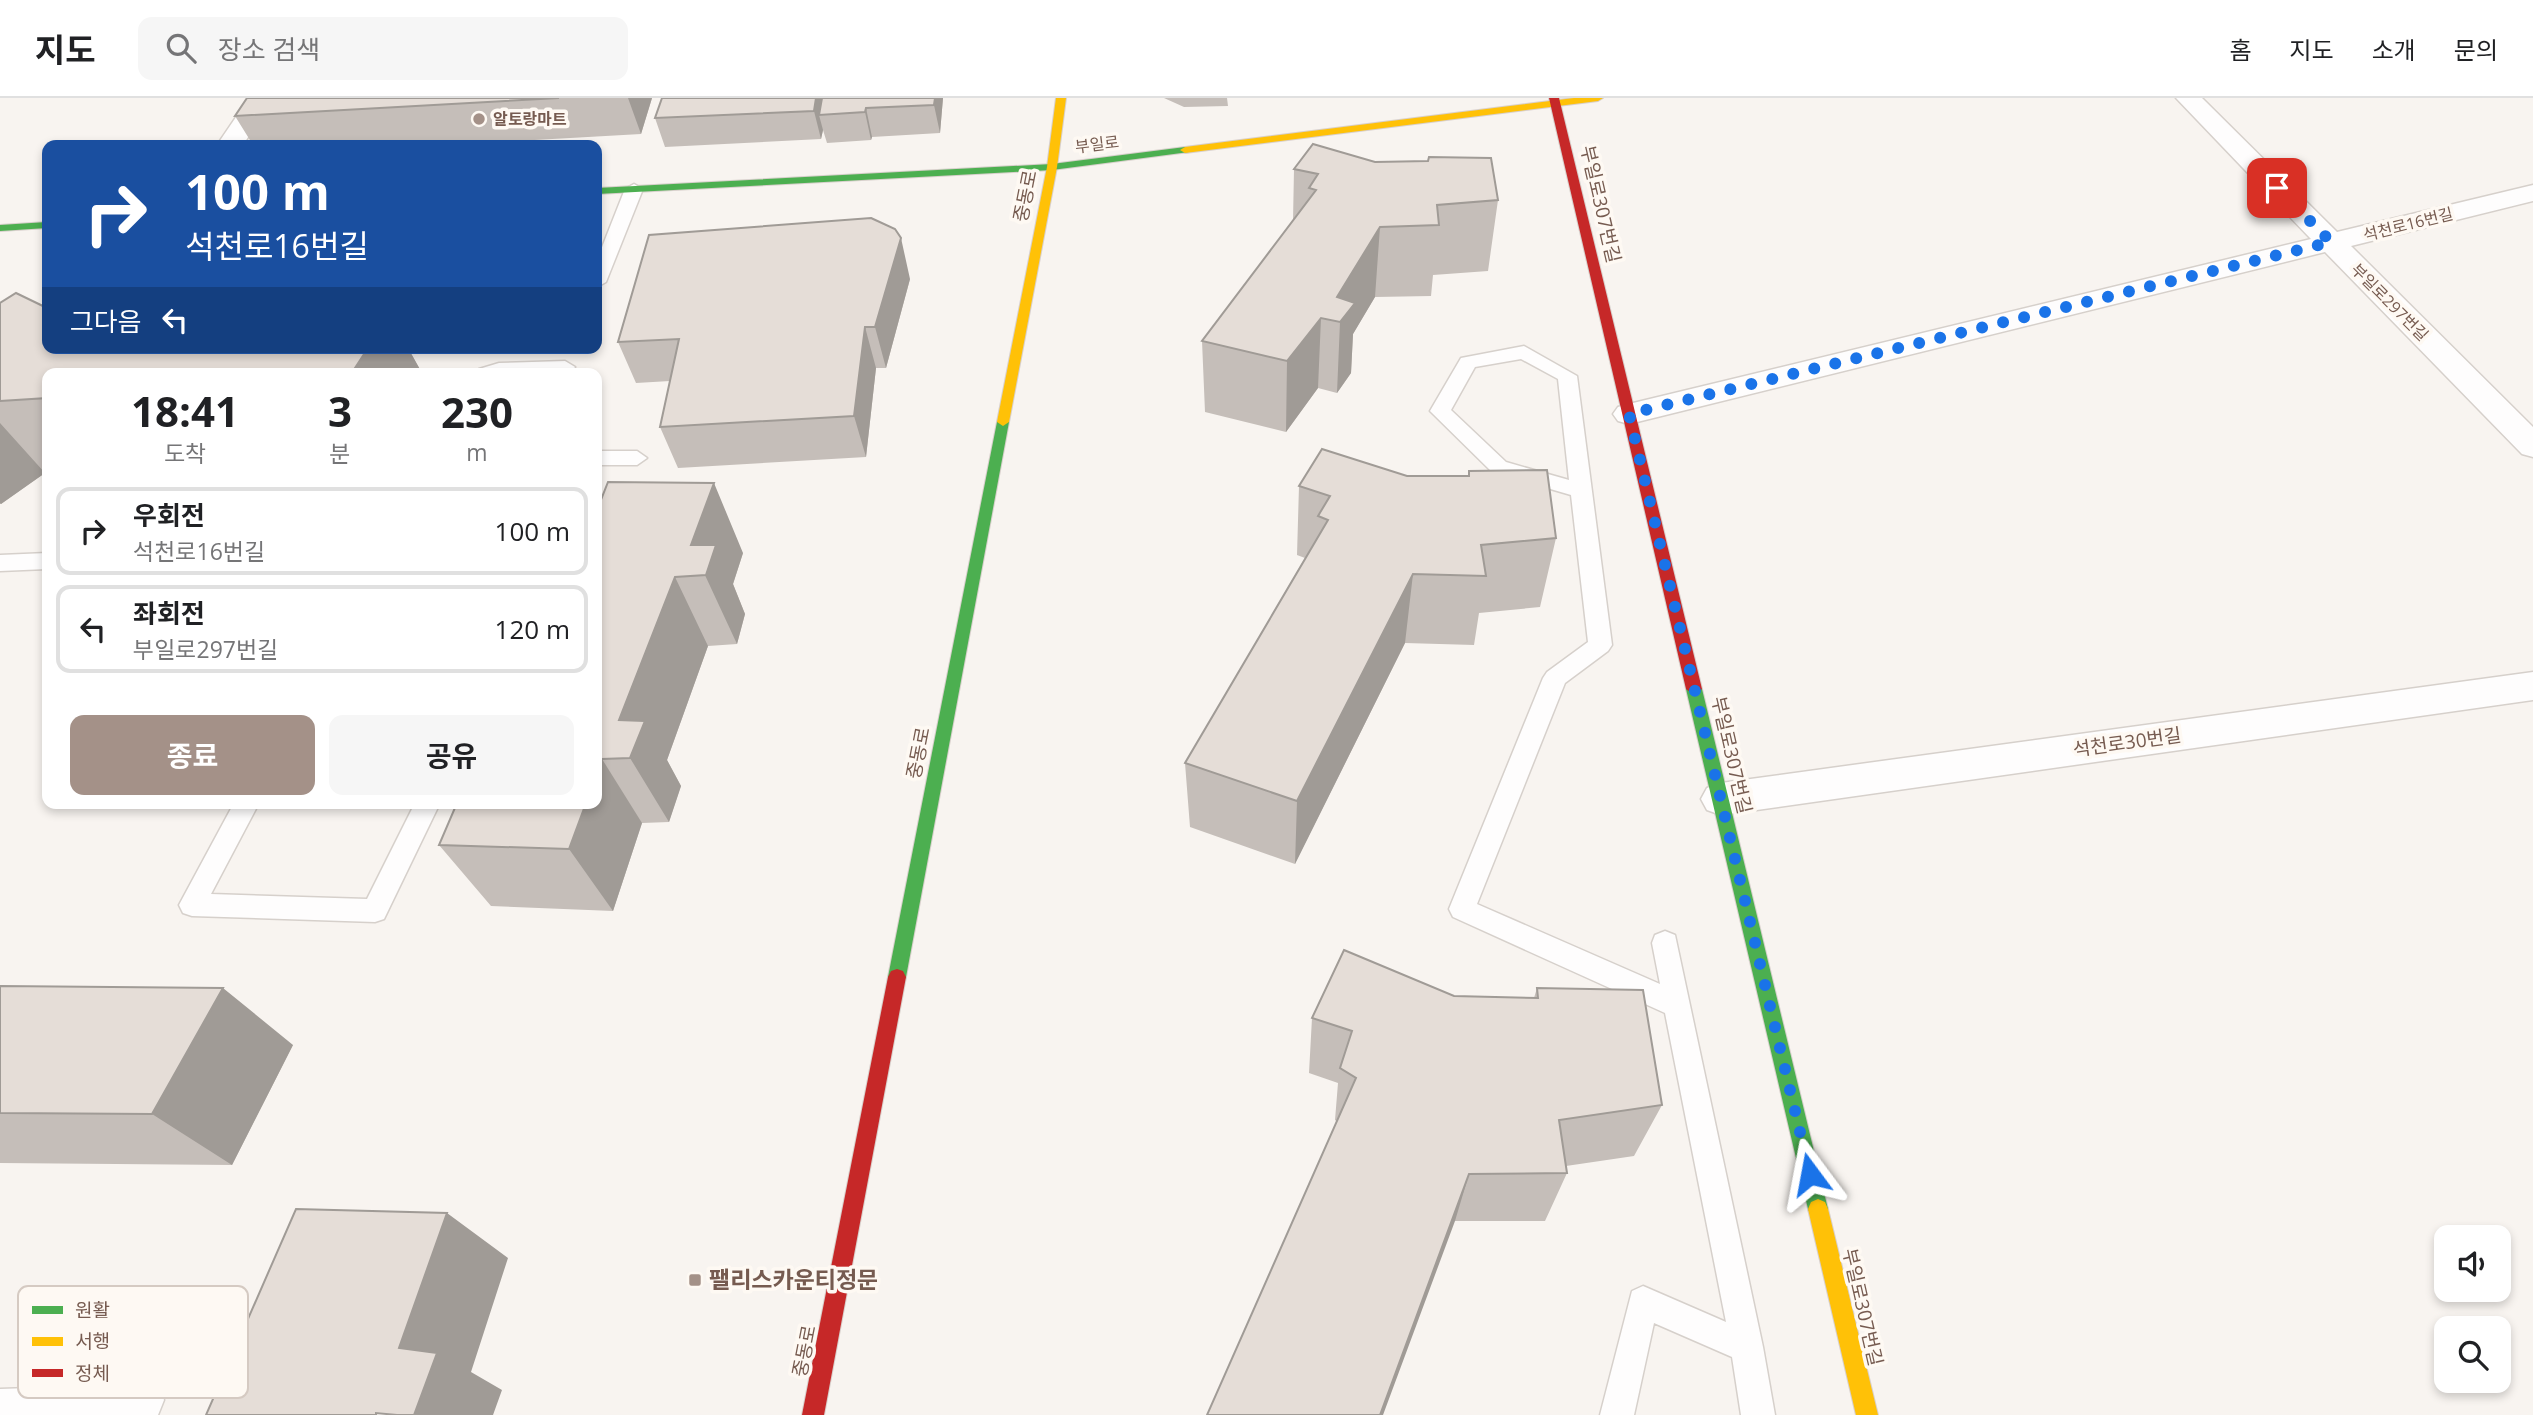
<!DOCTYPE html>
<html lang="ko">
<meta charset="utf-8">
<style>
:root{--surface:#fff;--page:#f6f6f6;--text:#202124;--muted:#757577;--line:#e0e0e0;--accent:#a49188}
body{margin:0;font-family:"Open Sans","Noto Sans KR",sans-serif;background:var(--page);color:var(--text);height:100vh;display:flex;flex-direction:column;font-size:26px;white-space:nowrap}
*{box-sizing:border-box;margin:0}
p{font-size:23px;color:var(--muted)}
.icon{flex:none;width:38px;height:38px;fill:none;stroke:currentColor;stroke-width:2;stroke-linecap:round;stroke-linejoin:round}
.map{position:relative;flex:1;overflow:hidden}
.drawer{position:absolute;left:42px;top:270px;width:560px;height:441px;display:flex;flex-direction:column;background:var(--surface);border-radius:14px;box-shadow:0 4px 10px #0003}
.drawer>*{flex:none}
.guide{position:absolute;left:42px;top:42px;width:560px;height:214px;border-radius:14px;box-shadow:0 4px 10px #0003;background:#1a4fa0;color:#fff;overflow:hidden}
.controls{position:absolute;left:2434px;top:1127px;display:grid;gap:14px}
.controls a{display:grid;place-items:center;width:77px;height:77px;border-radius:14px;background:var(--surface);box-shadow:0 4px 10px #0003;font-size:35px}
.pin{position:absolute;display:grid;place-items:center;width:60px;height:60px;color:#fff;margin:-30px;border-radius:14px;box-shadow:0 4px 10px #0006}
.me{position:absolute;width:77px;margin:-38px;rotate:347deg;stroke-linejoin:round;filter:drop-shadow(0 0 5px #0008)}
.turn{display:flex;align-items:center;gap:24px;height:147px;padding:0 28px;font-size:32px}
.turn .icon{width:91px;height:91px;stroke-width:2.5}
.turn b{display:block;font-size:49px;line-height:60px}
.then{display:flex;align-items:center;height:66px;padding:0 28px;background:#0003;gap:14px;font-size:26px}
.eta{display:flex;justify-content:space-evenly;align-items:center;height:119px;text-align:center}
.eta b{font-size:42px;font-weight:700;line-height:49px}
.action{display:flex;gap:14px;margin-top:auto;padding:14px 28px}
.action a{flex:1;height:80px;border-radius:14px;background:var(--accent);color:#fff;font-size:28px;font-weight:700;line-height:80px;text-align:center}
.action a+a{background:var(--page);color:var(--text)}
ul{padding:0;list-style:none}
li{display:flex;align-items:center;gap:21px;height:88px;margin:0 14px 10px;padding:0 14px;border:4px solid var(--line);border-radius:14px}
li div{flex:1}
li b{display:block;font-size:26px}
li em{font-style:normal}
header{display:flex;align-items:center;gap:42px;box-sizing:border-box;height:98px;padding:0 35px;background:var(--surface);border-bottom:2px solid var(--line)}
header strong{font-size:33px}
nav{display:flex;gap:38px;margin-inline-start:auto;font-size:24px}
.search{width:490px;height:63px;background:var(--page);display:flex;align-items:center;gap:18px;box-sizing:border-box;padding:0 24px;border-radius:14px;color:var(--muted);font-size:26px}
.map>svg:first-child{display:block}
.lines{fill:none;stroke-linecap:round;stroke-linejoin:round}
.lane-casing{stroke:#d6d0cb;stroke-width:3}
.street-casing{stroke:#d6d0cb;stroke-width:3}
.fast-casing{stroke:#d8d0cc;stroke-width:2}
.slow-casing{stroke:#d8d0cc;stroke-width:2}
.jam-casing{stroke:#d8d0cc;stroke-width:2}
.lane{fill:#fefdfd;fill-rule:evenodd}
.street{fill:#fefdfd;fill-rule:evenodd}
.fast{fill:#4caf50;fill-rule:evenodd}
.slow{fill:#ffc107;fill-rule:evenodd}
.jam{fill:#c62828;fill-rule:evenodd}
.wall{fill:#c5beb9}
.shaded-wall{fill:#a09b96}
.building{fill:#e5ddd7;stroke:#a09b96;stroke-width:2}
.route{stroke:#1a73e8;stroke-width:12;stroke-dasharray:0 21.6}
.poi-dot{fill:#a49188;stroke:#fef9f3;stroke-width:2.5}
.labels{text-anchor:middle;stroke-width:7;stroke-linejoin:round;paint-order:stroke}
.far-poi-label{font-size:16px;font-weight:bold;fill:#765b50;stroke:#fef9f3;text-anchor:start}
.far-street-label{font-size:16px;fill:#765b50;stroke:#fef9f3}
.street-label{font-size:19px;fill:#765b50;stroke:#fef9f3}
.near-poi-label{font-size:23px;font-weight:bold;fill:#765b50;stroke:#fef9f3;text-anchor:start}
.key{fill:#fef9f3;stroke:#d5cac2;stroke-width:2}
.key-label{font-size:19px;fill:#765b50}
</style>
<header>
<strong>지도</strong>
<div class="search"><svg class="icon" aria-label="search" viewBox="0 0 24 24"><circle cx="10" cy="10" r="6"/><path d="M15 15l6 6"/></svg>장소 검색</div>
<nav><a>홈</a><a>지도</a><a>소개</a><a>문의</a></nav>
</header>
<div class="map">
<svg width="2533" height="1317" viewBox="0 0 2533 1317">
<rect width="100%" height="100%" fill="#f8f4f0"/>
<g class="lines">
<defs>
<path id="lane" d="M634 86 643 91 606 184 597 189V162L625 91Z
M1524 248 1577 278 1612 547 1608 553 1565 585 1477 806 1660 886 1652 845 1655 837 1665 833 1675 837 1763 1249 1775 1317H1741L1732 1259 1654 1225 1634 1317H1600L1632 1193 1643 1188 1726 1224 1665 915 1453 819 1449 811 1543 580 1547 574 1588 544 1571 397 1492 374 1430 313 1461 260ZM1521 261 1558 281 1569 382 1506 364 1451 312 1475 269Z
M565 263 575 269 572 273 476 275 479 271 499 265Z
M597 353H637L647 360 637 367H597Z
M47 455V471L0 473V457Z
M234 705H259L211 796 367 801 415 705H440L384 821 375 824 192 818 183 815 179 807Z
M148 1286 160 1290 164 1302 158 1317H0V1291Z"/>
<path id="street" d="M249 0H273L243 47H217Z
M2176 0H2202L2337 134 2533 87V103L2351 148 2533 329V359L2522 356 2325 154 1629 326 1618 323 1613 316 1618 309 1629 306 2311 141Z
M2533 574V602L1721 717 1707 712 1701 701 1707 690 1721 685Z"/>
<path id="fast" d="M1185 49 1189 50V54L1052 72 597 96V90L1052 66Z
M47 124V130L0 133V127Z
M1003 320 1009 324 906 879 903 885 897 887 891 885 888 879 997 324Z
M1694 585 1702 591 1828 1111 1825 1118 1818 1121 1811 1118 1808 1111 1686 591Z"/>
<path id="slow" d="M1056 0H1066L1057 69 1009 324 1003 328 997 324 1047 69Z
M1574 0H1603L1598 3 1185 55 1180 52 1185 49Z
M1818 1101 1825 1104 1828 1111 1878 1317H1856L1808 1111 1811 1104Z"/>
<path id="jam" d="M1549 0H1559L1702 591 1694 597 1686 591Z
M897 871 903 873 906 879 824 1317H802L888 879 891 873Z"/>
</defs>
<use href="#lane" class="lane-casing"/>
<use href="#street" class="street-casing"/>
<use href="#fast" class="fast-casing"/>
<use href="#slow" class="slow-casing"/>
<use href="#jam" class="jam-casing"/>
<use href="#lane" class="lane"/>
<use href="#street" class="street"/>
<use href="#fast" class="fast"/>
<use href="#slow" class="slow"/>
<use href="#jam" class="jam"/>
</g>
<path class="wall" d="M247 0H652L641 36 447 47H253L235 18Z
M943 0 940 35 872 39 871 42 827 45 823 32 821 41 665 49 655 20Z
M1164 0H1227L1228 8 1184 9Z
M1294 71 1498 102 1488 173 1433 177 1431 198 1375 199 1353 236 1351 275 1337 295 1318 290 1286 334 1205 314 1202 243 1293 123Z
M910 181 886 270H876L866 359 678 370 660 329 670 283 636 285 618 244Z
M0 205 47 250H408L422 275H47V375H45L1 406H0Z
M1299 388 1556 440 1540 509 1479 515 1474 547 1405 545 1295 766 1190 729 1185 665 1305 460 1297 457Z
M597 412 743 455 733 486 745 516 737 546 708 548 667 662 681 688 669 724 642 725 613 813 491 808 439 747 597 705Z
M0 888 293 947 232 1067 0 1065Z
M1537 890 1662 1007 1634 1058 1566 1068 1567 1075 1545 1123H1455L1335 1022 1338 985 1309 975 1312 920 1454 898 1534 900Z"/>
<path class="shaded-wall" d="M628 0H652L641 36Z
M816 0H829L819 17 823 32 821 41 814 13Z
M935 0H943L940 35 934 7Z
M866 10 872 39 871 42 865 14Z
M1380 129 1375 199 1353 236 1351 275 1337 295 1340 224 1337 199Z
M901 140 910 181 886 270 875 229Z
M1321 220 1318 290 1286 334 1287 263Z
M865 229 876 270 866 359 854 318Z
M368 250H408L422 275H354L353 273Z
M0 325 45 375 1 406 0 405Z
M714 385 743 455 733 486 745 516 737 546 691 447Z
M1413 476 1405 545 1295 766 1297 703Z
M675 479 708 548 667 662 681 688 669 724 630 660 619 622Z
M602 661 642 725 613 813 569 751 586 705H597V676Z
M223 890 293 947 232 1067 152 1016Z
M1469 1076 1455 1123 1383 1317H1380Z
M447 1115 508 1160 471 1274 502 1292 493 1317H414L399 1250Z"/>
<path class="building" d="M247 0H559L235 18Z
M662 0H816L814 13 655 20Z
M822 0H935L934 7 866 10 865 14 819 17Z
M1313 46 1375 64 1428 63 1429 59 1491 60 1498 102 1437 107 1439 127 1380 129 1337 199 1355 205 1340 224 1321 220 1287 263 1202 243 1316 92 1309 90 1318 76 1294 71Z
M871 120 895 131 901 140 875 229H865L854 318 660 329 679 241 618 244 649 137Z
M16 195 47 210V250H368L353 273 270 275H229L230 274 47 275V300L0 303V205Z
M1322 351 1407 378H1469V373L1547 372 1556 440 1481 447 1486 478 1413 476 1297 703 1185 665 1328 422 1318 418 1330 398 1299 388Z
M608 384 714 385 691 447H716L706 477 675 479 619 622 645 623 630 660 602 661 597 676V412Z
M457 705H586L569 751 439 747Z
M1344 852 1454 898 1538 900 1537 890 1643 892 1662 1007 1559 1022 1567 1075 1469 1076 1380 1317H1207L1356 980 1340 970 1352 933 1312 920Z
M0 888 223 890 152 1016 0 1015Z
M296 1111 447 1115 399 1250 437 1255 414 1317H397L376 1315V1317H206Z"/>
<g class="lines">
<path class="route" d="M1810 1076 1629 316 2331 144 2277 90"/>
</g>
<g class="poi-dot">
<circle cx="479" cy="21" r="7"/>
<rect x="688" y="1175" width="14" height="14" rx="3.5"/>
</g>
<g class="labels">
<g class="far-poi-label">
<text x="493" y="27">알토랑마트</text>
</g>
<g class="far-street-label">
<text transform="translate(1097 46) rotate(-7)" y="6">부일로</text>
<text transform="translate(2408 126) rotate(-14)" y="6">석천로16번길</text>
<text transform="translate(2390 204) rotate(45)" y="6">부일로297번길</text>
</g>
<g class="street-label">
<text transform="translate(1025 98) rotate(-79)" y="7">중동로</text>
<text transform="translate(1601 106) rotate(77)" y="7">부일로307번길</text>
<text transform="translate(2127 644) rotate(-8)" y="7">석천로30번길</text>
<text transform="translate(918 655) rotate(-79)" y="7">중동로</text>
<text transform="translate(1732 657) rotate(77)" y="7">부일로307번길</text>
<text transform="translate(1863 1209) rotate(77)" y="7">부일로307번길</text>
<text transform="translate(804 1253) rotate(-79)" y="7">중동로</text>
</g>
<g class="near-poi-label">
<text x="709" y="1190">팰리스카운티정문</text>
</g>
</g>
<rect x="18" y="1188" width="230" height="112" rx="10" class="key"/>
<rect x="32" y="1208" width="31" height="8" fill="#4caf50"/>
<rect x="32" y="1239" width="31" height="9" fill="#ffc107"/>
<rect x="32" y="1271" width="31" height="8" fill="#c62828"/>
<g class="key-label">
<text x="75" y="1219">원활</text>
<text x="75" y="1250">서행</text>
<text x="75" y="1282">정체</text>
</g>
</svg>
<div class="controls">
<a><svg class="icon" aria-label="sound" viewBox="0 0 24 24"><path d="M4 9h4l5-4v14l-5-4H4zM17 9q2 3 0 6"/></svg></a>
<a><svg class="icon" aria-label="search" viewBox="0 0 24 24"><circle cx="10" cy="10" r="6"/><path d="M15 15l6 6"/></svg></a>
</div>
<div class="pin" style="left:2277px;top:90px;background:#d93025"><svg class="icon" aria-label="arrive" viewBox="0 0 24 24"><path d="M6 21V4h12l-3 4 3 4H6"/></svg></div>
<svg class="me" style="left:1810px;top:1076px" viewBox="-20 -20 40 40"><path d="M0-17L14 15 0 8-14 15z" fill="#1a73e8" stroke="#fff" stroke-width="4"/></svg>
<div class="guide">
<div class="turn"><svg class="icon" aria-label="right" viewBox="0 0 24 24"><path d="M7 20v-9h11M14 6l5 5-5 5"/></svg><div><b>100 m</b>석천로16번길</div></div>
<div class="then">그다음<svg class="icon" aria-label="left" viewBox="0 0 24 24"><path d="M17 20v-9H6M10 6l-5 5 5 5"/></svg></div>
</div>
<section class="drawer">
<div class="eta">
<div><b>18:41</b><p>도착</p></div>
<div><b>3</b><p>분</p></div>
<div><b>230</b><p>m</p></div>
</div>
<ul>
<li><svg class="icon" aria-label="right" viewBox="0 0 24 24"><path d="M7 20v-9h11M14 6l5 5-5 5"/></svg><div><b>우회전</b><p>석천로16번길</p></div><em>100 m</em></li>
<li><svg class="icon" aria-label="left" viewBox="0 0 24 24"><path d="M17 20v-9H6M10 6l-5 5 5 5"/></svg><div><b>좌회전</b><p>부일로297번길</p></div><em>120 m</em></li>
</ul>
<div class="action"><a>종료</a><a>공유</a></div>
</section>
</div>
